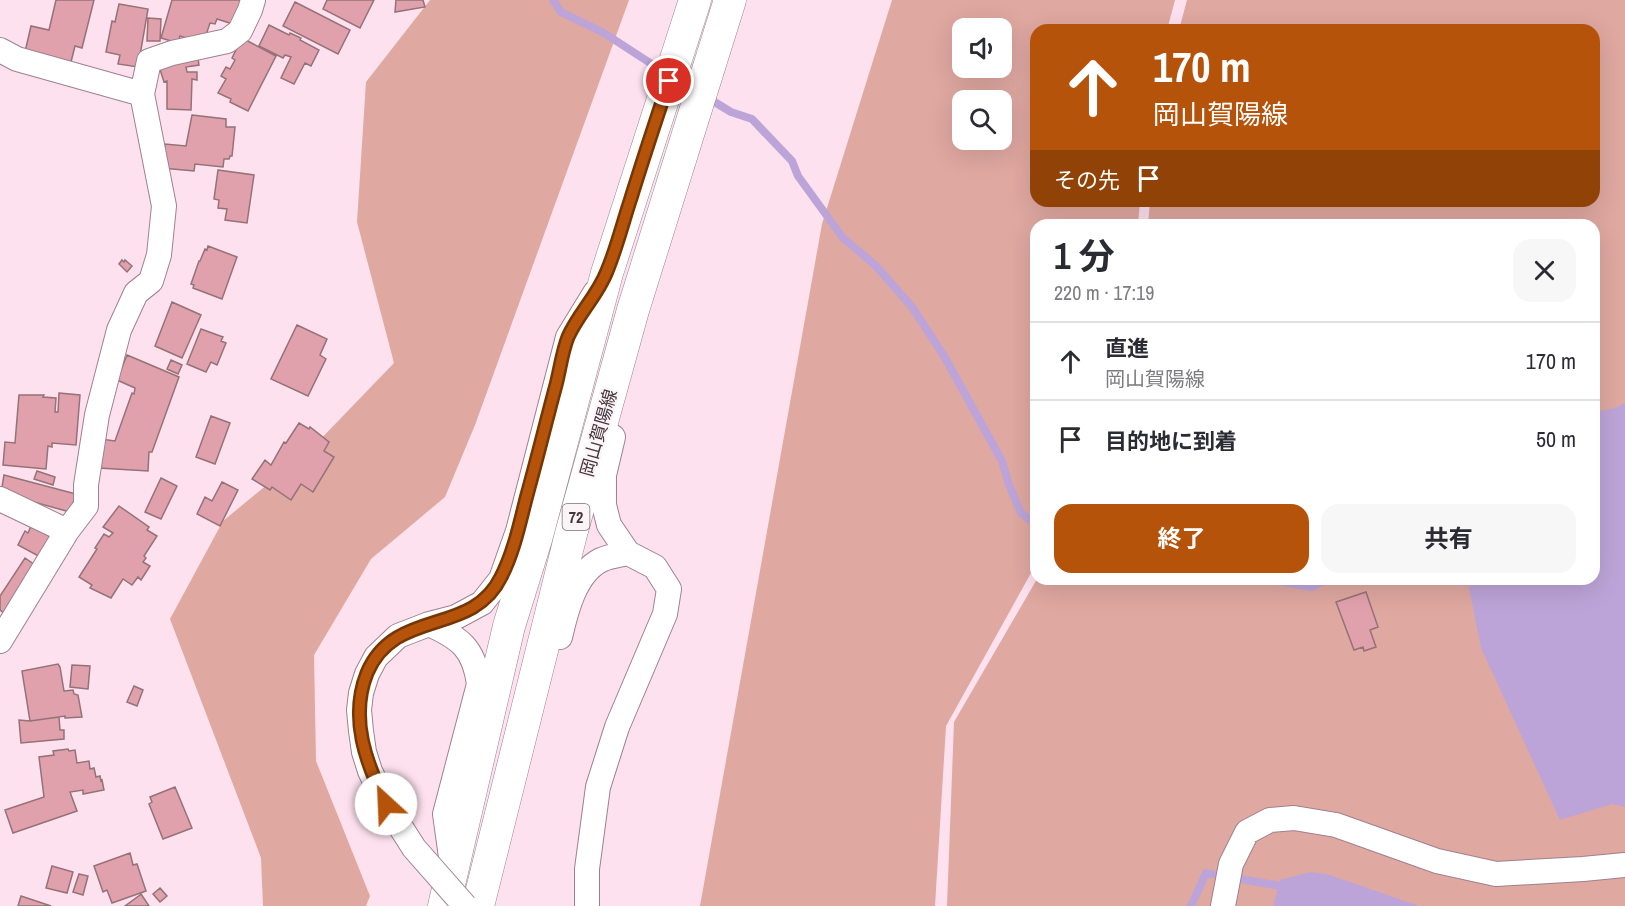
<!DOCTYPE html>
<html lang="ja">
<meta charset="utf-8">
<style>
:root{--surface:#fff;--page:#f7f7f7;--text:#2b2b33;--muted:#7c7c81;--line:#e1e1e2;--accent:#b45309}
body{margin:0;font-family:"Archivo Narrow","Noto Sans JP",sans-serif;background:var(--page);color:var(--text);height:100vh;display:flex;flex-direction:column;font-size:22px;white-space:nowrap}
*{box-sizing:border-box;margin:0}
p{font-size:20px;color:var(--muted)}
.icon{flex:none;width:33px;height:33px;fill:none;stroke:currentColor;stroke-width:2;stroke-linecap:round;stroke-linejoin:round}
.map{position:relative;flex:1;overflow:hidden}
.panel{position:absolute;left:1030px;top:219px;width:570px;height:366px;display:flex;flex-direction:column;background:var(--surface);border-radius:18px;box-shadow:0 6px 24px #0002}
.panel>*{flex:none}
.hud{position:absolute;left:1030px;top:24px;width:570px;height:183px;border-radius:18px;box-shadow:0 6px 24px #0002;background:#b45309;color:#fff;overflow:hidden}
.controls{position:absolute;left:952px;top:18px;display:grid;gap:12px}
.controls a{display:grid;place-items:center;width:60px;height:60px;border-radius:12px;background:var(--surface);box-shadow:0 6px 24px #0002;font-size:30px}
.pin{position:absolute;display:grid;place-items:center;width:51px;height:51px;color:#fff;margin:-26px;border:3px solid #fff;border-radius:50%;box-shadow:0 2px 6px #0007}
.me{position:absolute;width:66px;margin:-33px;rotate:335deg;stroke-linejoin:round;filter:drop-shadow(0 0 4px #0008)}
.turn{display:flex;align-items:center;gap:21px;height:126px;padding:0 24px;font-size:27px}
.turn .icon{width:78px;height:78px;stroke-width:2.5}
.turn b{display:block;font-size:42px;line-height:51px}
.then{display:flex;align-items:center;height:57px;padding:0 24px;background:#0003;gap:12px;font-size:22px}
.round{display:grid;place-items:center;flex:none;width:63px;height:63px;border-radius:18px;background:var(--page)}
.overview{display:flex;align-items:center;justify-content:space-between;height:102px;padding:0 24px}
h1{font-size:36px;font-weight:700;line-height:45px}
.button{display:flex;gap:12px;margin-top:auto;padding:12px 24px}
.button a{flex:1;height:69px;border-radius:18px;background:var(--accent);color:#fff;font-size:24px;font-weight:700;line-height:69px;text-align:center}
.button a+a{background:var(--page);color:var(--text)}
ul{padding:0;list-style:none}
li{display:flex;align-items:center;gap:18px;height:78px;padding:0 24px;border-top:2px solid var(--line)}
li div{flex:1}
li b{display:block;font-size:22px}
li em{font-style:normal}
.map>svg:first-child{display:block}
.green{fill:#dfa8a1;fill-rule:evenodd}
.water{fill:#bda4d8}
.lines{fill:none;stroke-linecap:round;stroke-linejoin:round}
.stream{stroke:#bda4d8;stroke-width:8}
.building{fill:#e1a1ac;stroke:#947277;stroke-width:1.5}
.minor-casing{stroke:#9f8090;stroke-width:26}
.major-casing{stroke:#9f8090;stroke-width:33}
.minor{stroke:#fff;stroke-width:24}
.major{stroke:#fff;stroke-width:32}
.minor-bridge-casing{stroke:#9f8090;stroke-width:26;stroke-linecap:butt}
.minor-bridge{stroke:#fff;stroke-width:24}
.route-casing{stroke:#753606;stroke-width:15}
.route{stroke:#b45309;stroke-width:10}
.labels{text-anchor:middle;stroke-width:4.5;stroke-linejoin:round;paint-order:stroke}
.shield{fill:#fcf5f8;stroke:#7a6f74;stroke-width:1.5}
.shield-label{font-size:16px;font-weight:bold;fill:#43363c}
.street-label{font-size:18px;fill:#43363c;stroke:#fcf5f8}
</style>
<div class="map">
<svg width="1625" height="906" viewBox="0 0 1625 906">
<rect width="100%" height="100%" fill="#fde1ee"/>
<path class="green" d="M430 0H629L475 425 445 497 371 559 314 655 316 761 370 896 366 906H263L261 858 170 619 223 521 314 446 394 363 357 222 366 82Z
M892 0H1175L1167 30H1036V201H1140L1138 225H1036V564L946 726 935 906H700L822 224ZM1002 28V68H963V28ZM963 100H1002V140H963Z
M1187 0H1625V906H947L954 722 1037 579H1594V225H1148L1150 201H1594V30H1179Z"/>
<path class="water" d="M1625 403V807L1612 804 1560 820 1481 648 1468 583 1469 579H1594L1595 412 1615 408Z
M1310 872 1327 874 1419 906H1273L1280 880Z"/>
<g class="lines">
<path class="stream" d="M553 0 561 12 604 33 664 72
M708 98 731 112 752 119 792 161 798 176 843 238 875 265 912 307 944 356 1002 461 1009 485 1021 513 1036 524
M1265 579 1312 587 1328 579
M1240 879 1287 887
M1191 906 1206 873 1212 874"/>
</g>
<path class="building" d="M56 0H94L82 48 75 46 71 62 25 52 31 26 49 30Z
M172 0H244L236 25 217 19 215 24 210 23 205 38 195 41 180 36 178 43 161 38Z
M327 0H374L360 28 323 9Z
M396 0H423L425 7 395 12Z
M295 2 350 30 338 54 283 26Z
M119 4 148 9 138 67 118 64 120 55 106 52 112 21 115 22Z
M148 18 161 19 160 41H147Z
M269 25 289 35 290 33 301 38 300 40 319 50 311 66 305 63 294 84 281 78 291 57 285 55 283 58 259 46Z
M242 38 276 56 248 111 230 102 231 99 218 93 226 79 221 76 226 67 230 69 235 60 232 58Z
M197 52 199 65 186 67 187 72H197V80L192 79 191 110 167 109V81L164 82 158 63Z
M192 115 226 119V127H235L232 156H230L229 159H224L223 167 195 164 194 171 162 168 165 144 186 146Z
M218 170 254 175 247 223 225 220 227 209 218 208 219 200 214 199Z
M208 246 237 257 222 299 193 288 194 285 191 284 199 261H200L205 249 207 250Z
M122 260 124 262 125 260 132 266 127 272 119 264Z
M172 302 201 315 182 358 155 346Z
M297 325 327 339 320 355 326 359 308 396 271 379Z
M201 329 223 337 221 341 226 343 217 365 211 362 206 372 187 364Z
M127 355 179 377 152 452H149L148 471 99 468 101 439 115 441 132 393 134 394 135 388 117 380Z
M171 360 182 365 178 374 167 369Z
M59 393 80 395 76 445 52 443V447L48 446 46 469 3 465 5 442 15 443 19 395H44L43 397 56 398 55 412H58Z
M211 416 230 423 215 464 196 457Z
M299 423 309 429 310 427 329 442 324 451 334 457 313 492 301 484 291 500 272 487 270 490 252 479 265 460 271 465 284 442 286 443Z
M37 471 55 477 53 485 34 479Z
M4 475 76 494 70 512 1 493Z
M161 478 177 486 161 519 145 512Z
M222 482 238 490 220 526 197 514 205 497 212 501Z
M119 506 149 527 147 530 157 536 144 556 146 558 143 562 150 566 141 580 138 577 132 585 123 579 111 598 90 588 92 585 79 577 97 549 95 548 104 534 109 537 113 533 103 527Z
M31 526 55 538 44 559 18 545 25 531 28 533Z
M25 558 38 567 7 615 0 610V596Z
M1366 592 1378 627 1370 630 1376 647 1364 651 1363 647 1354 650 1336 602Z
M58 664 60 667 64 691 73 690 74 694 78 695 82 717 65 718V716L30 721 22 671Z
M72 665 90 666 88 689 70 687Z
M134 686 143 690 137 706 127 702Z
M59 717 60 730H64V739L21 743 19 720 30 721Z
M68 749 69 751 75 750 77 763 89 761 90 769 94 768 96 777 100 776 101 781 102 780 104 790 83 794V790L70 792 77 811 13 833 5 810 44 797 39 757 54 755 53 751Z
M175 787 192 828 163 839 149 804 152 802 150 797Z
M130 853 133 865 137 864 146 891 112 903 107 890 103 892 94 866Z
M52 866 73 872 67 893 46 888Z
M79 874 88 876 83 895 73 892Z
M160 888 167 896 160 902 153 894Z
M141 894 149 906H125L140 895Z
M21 896 51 906H18Z"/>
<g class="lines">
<defs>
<path id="minor" d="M0 50 17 59 142 94
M0 499 67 531
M429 624C460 638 474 648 479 684L445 814 451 857
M560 637C566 611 575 573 601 560 609 556 619 555 628 553
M0 641 67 531 86 506V485L97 415 119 330 136 293 151 281 159 255 164 206 142 94 149 61 172 53 227 41 240 31 250 10 253 0
M386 804 370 771 364 752 361 731 359 710 361 693 367 674 376 657 398 636 429 624 456 617 482 603 501 579 518 531 568 337 595 293
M587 906V869L598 787 617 727 665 614 669 589 655 567 628 553 609 525 604 505V475L613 437
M1223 906 1231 864 1247 832 1270 820 1294 818 1336 825 1437 861 1496 874 1583 869 1625 865"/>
<path id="major" d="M444 906 509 626 536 539 607 273 695 0
M478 906 571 534 633 310 730 0"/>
</defs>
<use href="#minor" class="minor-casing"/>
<use href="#major" class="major-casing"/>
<use href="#minor" class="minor"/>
<use href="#major" class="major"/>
<defs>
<path id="minor-bridge" d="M386 804 414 848 465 906"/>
</defs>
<use href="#minor-bridge" class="minor-bridge-casing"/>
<use href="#minor-bridge" class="minor-bridge"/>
</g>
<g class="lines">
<defs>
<path id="route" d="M386 804C366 763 349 718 367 673 395 607 472 637 501 577 514 552 520 522 527 495 537 459 546 422 556 385 560 370 562 352 568 337 578 314 598 295 607 271 617 247 623 222 631 198 643 159 656 120 669 81"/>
</defs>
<use href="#route" class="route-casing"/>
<use href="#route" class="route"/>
</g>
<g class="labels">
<rect class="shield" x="562.5" y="504" width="27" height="26" rx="4.5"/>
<g class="shield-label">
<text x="576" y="523">72</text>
</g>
<g class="street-label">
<text transform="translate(599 433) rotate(-74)" y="6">岡山賀陽線</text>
</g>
</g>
</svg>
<div class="controls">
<a><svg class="icon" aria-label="sound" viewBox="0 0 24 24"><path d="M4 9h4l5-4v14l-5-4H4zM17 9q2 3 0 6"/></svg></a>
<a><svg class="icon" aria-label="search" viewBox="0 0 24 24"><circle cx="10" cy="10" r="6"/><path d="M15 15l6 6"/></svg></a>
</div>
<div class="pin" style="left:669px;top:81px;background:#d93025"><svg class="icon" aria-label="arrive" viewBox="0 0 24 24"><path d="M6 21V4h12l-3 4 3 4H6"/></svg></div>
<svg class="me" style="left:386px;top:804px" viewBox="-20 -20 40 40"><circle r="19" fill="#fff"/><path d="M0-13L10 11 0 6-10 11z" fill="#b45309"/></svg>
<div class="hud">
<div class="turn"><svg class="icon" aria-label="ahead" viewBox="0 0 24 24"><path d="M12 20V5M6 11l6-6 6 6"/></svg><div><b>170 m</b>岡山賀陽線</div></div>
<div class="then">その先<svg class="icon" aria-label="arrive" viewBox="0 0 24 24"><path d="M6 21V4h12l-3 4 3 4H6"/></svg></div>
</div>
<section class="panel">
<div class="overview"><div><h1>1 分</h1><p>220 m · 17:19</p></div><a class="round"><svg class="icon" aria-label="close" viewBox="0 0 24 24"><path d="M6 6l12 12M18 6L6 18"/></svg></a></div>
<ul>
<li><svg class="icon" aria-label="ahead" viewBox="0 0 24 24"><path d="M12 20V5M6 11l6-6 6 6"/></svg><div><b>直進</b><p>岡山賀陽線</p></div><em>170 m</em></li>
<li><svg class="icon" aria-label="arrive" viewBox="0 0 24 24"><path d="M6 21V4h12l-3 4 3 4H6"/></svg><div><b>目的地に到着</b></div><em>50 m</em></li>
</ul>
<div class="button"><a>終了</a><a>共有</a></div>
</section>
</div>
